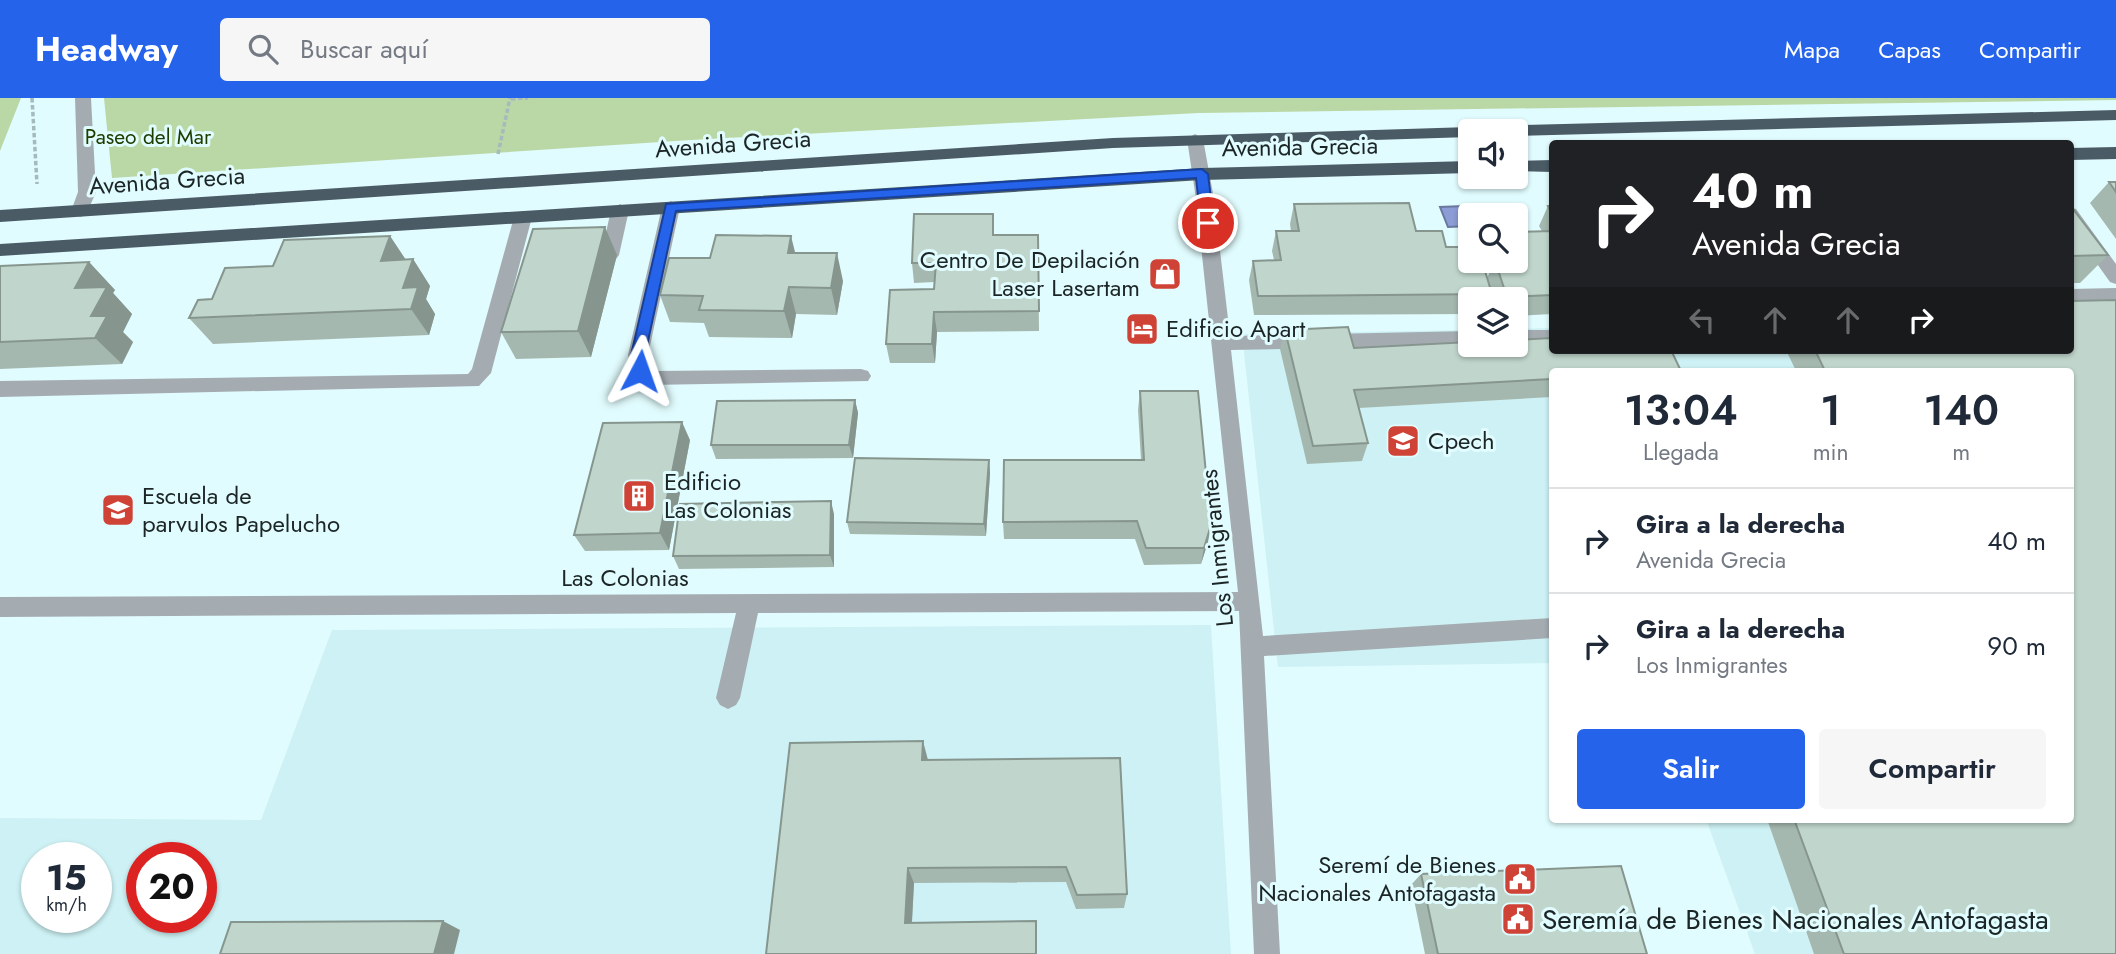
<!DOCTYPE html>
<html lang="es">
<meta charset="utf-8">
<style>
:root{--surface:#fff;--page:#f6f6f7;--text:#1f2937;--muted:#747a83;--line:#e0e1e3;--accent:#2563eb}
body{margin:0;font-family:Jost,sans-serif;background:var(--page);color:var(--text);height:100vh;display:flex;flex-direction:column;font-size:26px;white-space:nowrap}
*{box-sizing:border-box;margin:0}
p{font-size:23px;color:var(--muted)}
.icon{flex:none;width:38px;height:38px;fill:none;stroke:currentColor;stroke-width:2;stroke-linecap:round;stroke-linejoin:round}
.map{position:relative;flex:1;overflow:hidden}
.details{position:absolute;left:1549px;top:270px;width:525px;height:455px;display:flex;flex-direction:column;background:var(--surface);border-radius:7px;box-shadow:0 2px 5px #0004}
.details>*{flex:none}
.hud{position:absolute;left:1549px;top:42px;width:525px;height:214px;border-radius:7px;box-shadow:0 2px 5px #0004;background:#202124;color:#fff;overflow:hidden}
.buttons{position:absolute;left:1458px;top:21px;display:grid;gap:14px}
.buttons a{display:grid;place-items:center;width:70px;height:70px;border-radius:7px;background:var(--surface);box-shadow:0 2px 5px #0004;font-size:35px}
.speed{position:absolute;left:21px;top:744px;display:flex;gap:14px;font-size:35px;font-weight:700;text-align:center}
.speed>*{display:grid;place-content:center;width:91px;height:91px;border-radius:50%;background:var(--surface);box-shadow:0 2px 5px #0004;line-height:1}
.speed small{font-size:18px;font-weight:400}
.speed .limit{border:10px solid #d22;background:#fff;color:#111}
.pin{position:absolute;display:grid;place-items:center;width:60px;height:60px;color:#fff;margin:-30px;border:4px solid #fff;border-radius:50%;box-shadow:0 2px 7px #0007}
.me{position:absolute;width:77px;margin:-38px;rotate:4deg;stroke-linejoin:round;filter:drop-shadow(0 0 5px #0008)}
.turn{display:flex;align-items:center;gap:24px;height:147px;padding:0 28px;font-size:32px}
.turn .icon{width:91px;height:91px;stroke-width:2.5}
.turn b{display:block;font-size:49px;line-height:60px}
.lanes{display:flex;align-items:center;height:66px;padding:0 28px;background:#0003;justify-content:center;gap:35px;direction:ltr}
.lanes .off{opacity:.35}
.eta{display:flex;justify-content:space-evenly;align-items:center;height:119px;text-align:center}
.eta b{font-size:42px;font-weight:600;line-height:49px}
.primary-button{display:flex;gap:14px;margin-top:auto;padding:14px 28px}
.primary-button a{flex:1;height:80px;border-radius:7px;background:var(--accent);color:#fff;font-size:28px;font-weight:600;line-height:80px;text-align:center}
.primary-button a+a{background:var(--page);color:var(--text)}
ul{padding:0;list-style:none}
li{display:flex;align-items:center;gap:21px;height:105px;padding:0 28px;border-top:2px solid var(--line)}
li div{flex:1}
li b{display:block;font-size:26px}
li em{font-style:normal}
header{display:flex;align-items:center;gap:42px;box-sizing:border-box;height:98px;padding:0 35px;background:var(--accent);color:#fff}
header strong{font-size:33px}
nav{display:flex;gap:38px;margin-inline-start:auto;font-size:24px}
.search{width:490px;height:63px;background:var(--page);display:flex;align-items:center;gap:18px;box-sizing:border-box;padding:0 24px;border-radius:7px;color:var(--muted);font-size:26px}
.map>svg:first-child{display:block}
.built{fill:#cdf1f4;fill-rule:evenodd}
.green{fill:#bad7a6}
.water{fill:#8c9cd5;stroke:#6a78a0;stroke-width:2}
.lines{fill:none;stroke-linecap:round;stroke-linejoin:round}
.path{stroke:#a5babc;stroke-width:3.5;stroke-dasharray:4.5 2.5;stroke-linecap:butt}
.minor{fill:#a4acb2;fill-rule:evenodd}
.highway{fill:#4a5b66;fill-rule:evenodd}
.wall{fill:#a5b8af}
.shaded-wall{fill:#86968f}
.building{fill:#c0d6cc;stroke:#86968f;stroke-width:2}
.route{fill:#2563eb;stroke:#184099;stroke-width:2}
.labels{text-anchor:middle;stroke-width:6;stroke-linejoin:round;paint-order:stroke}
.far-park-label{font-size:21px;fill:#203d00;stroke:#e1fcfe}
.street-label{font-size:24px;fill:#1c2526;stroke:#e1fcfe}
.poi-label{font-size:24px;fill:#1c2526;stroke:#e1fcfe;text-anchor:start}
.near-poi-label{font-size:28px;fill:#1c2526;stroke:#e1fcfe;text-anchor:start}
</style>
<header>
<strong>Headway</strong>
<div class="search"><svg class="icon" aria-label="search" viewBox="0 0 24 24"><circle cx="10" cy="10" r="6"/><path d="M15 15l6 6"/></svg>Buscar aquí</div>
<nav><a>Mapa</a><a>Capas</a><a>Compartir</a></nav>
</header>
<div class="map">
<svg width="2116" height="856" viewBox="0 0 2116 856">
<rect width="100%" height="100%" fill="#e1fcfe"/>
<path class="built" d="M1552 230V252H2070L2116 856H1755L1706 721H2070V273H1552V565L1278 569 1242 236 1470 232V247H1516V231Z
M1211 527 1231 856H0V720L261 722 332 532ZM37 760H96V819H37ZM142 760H201V819H142Z"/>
<path class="green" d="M0 0H21L0 53Z
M104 0H2116V2L1198 15 691 42 112 80Z"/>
<path class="water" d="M1491 107 1495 117H1470V128L1448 129 1440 109Z"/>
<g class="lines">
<path class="path" d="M32 0 37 86
M511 1 528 0
M498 56 510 0"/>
<path class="minor" d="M75 0H91L96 94 86 117 80 119 71 113 78 94Z
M1195 36 1203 41 1214 101 1230 238 1470 233V247L1231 252 1263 538 1552 520V540L1264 558 1280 856H1254L1239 513 758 515 740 600 736 607 728 611 720 607 716 600 736 515 0 519V499L1238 494 1196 101 1187 41Z
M671 103 680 109 648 257 649 270 653 273 861 271 868 273 871 278 868 283 649 287 633 278 628 257 662 109Z
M620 106 629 112 619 157 616 161H604L601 157 611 112Z
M2070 109 2076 111 2116 166V186L2110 184 2070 128Z
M523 113 532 119 491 275 479 288 0 299V283L468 276 472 271 514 119Z
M2116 190V204L2070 205V191Z
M1516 232H1552V246H1516Z"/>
<path class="highway" d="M2116 12V22L1516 38V33H1480L1488 28Z
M1470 29 1478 33H1470V39L1113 50 0 124V112L1113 40Z
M2116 49V61L2070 62V50Z
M1552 62V74L1516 73V63Z
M1470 63V75L1202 82 0 158V146L1202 70Z"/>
</g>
<path class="wall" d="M2109 84H2116V141L2090 105Z
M1294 106 1416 133 1446 149 1487 180 1495 163H1516V134L1542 133 1539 128 1548 108H1552V216L1516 218V201H1493L1492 198 1490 201H1470V216L1254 217 1249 182 1253 163 1274 162 1272 153 1276 133H1291L1290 126Z
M2070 107 2108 157 2080 185H2070Z
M994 137H1038L1039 233 937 234 935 265H890L886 246 934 191 935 184 914 185 912 165Z
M390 138 405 161H413L430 188 426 201 435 216 429 237 213 246 189 220 273 168Z
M796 155 843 183 837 217 796 216 792 240 709 239 704 225 670 224 660 197 710 160Z
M617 157 591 259 516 261 501 234Z
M89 164 115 192 113 195 132 216 123 234 133 244 122 266 0 271V168Z
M1285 232 1354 250 1552 273V299L1359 310 1368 345 1362 363 1307 366 1280 251Z
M1786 252H2070L2116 856H1814L1767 721H2070V273H1796Z
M1140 293 1208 444 1201 466 1144 467 1135 441H1004L1003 424 1141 362 1138 312Z
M855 302 858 315 853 360 716 361 711 347Z
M690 342 669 452 585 453 574 437Z
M989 362 990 375 986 438 850 436 847 424Z
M834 416V469L679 471 673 458Z
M928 662 1127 796 1124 810 1076 811 1066 784 914 785 912 825 1037 837 766 856Z
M1421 776 1647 856H1425L1411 787Z"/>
<path class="shaded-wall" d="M605 129 617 157 591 259 578 233Z
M390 138 408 165 381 163Z
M791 138 798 166 788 155Z
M837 155 843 183 837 217 831 190Z
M413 161 430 188 426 201 435 216 429 237 411 211 403 190Z
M89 164 115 192 113 195 132 216 123 234 133 244 122 266 95 240 91 218 75 190Z
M789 189 796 216 792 240 784 213Z
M934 214 937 234 935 265 932 246Z
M855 302 858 315 853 360 849 347Z
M682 324 690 342 669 452 660 435Z
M989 362 990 375 986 438 984 426Z
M831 403 834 416V469L830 457Z
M1211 427 1208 444 1201 466 1204 450Z
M923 643 928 662H922Z
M908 770 914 785 911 839 905 825Z
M443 823 460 832 454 856H434Z"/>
<path class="building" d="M2109 84H2116V94Z
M1409 105 1416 133H1442L1446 149H1470V163H1482L1492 196 1258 198 1253 163 1281 162 1276 133H1299L1294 106Z
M2070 107 2108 157 2070 158Z
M1548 108H1552V117Z
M914 116H993V137H1038L1039 213 934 214 932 246H886L890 192 934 191 936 165H912Z
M605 129 578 233 501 234 533 131Z
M1552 133V197L1507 199 1495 163 1524 162 1516 141V134Z
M716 137 791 138 788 155H837L831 190 789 189 784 213 699 212 703 198 660 197 669 160H710Z
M390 138 381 163 413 161 403 190 418 189 411 211 189 220 198 202 212 201 225 170 273 168 284 142Z
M89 164 75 190 107 189 91 218H107L95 240 0 244V168Z
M2116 202V856H1844L1794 721H2070V273H1825L1815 252H2070V203Z
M1348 229 1354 250 1470 244V247H1516V242L1552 240V252H1671L1681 273H1552V281L1354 292 1368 345 1313 348 1285 232Z
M1140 293H1198L1211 427 1204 450H1146L1137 423 1003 424 1004 362H1144Z
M855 302 849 347H711L717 303Z
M682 324 660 435 574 437 603 325Z
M855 360 989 362 984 426 847 424Z
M831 403 830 457 673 458 680 406Z
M923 643 922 662 1120 660 1127 796 1077 797 1066 769 908 770 905 825 1036 823V856H766L790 645Z
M1621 768 1647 856H1438L1421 776Z
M443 823 434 856H220L231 824Z"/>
<path class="route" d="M1202 71 1208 76 1214 125 1208 130 1201 125 1196 80 676 113 645 257 647 273 640 278 633 273 631 257 666 106Z"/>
<defs>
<symbol id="shop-square" viewBox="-11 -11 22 22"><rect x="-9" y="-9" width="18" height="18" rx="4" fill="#cf4236" stroke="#e1fcfe"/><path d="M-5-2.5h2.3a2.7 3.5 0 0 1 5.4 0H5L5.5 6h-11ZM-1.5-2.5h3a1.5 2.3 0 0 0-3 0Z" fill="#fff"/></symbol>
<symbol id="hotel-square" viewBox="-11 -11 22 22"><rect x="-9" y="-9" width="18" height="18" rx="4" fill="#cf4236" stroke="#e1fcfe"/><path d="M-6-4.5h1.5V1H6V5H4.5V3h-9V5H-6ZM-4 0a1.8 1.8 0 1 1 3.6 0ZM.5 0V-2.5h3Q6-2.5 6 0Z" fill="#fff"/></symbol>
<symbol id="university-square" viewBox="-11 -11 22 22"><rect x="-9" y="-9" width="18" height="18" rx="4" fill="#cf4236" stroke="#e1fcfe"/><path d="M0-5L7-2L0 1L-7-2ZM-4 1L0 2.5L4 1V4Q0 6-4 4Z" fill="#fff"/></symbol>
<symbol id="building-square" viewBox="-11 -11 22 22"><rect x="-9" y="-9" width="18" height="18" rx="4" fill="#cf4236" stroke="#e1fcfe"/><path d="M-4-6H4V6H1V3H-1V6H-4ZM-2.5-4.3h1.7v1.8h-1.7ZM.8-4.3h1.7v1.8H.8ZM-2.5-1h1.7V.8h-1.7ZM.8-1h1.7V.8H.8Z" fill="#fff"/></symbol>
<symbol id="school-square" viewBox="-11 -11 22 22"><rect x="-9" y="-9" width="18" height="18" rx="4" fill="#cf4236" stroke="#e1fcfe"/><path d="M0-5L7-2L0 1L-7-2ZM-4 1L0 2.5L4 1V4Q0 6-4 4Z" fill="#fff"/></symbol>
<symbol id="civic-square" viewBox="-11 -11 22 22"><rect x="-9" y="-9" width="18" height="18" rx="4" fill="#cf4236" stroke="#e1fcfe"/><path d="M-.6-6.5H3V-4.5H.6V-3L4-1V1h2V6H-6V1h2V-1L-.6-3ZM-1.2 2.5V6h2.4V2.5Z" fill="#fff"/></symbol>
</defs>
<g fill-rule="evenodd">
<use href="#shop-square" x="1146" y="157" width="38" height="38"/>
<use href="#hotel-square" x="1123" y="212" width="38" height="38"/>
<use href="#university-square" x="1384" y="324" width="38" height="38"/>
<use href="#building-square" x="620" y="379" width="38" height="38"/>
<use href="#school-square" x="99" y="393" width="38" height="38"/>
<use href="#civic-square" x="1501" y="762" width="38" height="38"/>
<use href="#civic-square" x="1499" y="802" width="38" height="38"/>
</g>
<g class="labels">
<g class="far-park-label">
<text x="148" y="46">Paseo del Mar</text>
</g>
<g class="street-label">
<text transform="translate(733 46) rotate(-4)" y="8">Avenida Grecia</text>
<text transform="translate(1300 49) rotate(-1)" y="8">Avenida Grecia</text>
<text transform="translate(167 83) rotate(-4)" y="8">Avenida Grecia</text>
<text transform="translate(1217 450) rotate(-96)" y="8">Los Inmigrantes</text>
<text x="625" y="488">Las Colonias</text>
</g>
<g class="poi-label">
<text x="1140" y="170" text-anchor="end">Centro De Depilación<tspan x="1140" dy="28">Laser Lasertam</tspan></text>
<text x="1166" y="239">Edificio Apart</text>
<text x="1428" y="351">Cpech</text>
<text x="664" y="392">Edificio<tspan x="664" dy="28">Las Colonias</tspan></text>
<text x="142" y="406">Escuela de<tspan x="142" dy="28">parvulos Papelucho</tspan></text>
<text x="1496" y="775" text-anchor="end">Seremí de Bienes<tspan x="1496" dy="28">Nacionales Antofagasta</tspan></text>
</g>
<g class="near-poi-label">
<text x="1542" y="831">Seremía de Bienes Nacionales Antofagasta</text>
</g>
</g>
</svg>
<div class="buttons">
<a><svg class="icon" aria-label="sound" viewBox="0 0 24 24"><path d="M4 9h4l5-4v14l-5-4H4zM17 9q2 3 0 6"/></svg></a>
<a><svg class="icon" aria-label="search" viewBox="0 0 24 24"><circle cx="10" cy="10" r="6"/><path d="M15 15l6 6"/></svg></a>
<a><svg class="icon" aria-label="layers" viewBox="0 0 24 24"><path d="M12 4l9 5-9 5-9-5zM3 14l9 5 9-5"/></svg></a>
</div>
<div class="speed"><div>15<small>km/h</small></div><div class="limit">20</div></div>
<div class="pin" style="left:1208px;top:125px;background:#d93025"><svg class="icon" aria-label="arrive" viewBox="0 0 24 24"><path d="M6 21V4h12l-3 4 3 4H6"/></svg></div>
<svg class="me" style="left:640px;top:273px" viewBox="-20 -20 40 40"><path d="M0-17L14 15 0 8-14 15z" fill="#2563eb" stroke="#fff" stroke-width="4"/></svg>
<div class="hud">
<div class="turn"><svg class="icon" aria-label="right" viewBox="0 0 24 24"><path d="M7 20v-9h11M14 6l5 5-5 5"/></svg><div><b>40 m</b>Avenida Grecia</div></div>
<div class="lanes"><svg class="icon off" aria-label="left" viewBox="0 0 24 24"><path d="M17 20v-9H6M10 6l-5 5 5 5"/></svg><svg class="icon off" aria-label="ahead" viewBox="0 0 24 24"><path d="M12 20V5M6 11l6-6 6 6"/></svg><svg class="icon off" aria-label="ahead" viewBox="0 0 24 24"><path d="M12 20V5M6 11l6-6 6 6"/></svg><svg class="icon" aria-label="right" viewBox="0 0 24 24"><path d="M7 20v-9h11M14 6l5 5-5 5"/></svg></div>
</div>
<section class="details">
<div class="eta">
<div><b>13:04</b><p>Llegada</p></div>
<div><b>1</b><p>min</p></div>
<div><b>140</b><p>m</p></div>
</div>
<ul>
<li><svg class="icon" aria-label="right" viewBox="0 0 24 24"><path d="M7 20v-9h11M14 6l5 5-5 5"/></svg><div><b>Gira a la derecha</b><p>Avenida Grecia</p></div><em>40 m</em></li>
<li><svg class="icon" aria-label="right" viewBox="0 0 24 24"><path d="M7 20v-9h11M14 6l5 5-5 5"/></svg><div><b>Gira a la derecha</b><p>Los Inmigrantes</p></div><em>90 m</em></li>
</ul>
<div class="primary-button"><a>Salir</a><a>Compartir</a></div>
</section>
</div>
